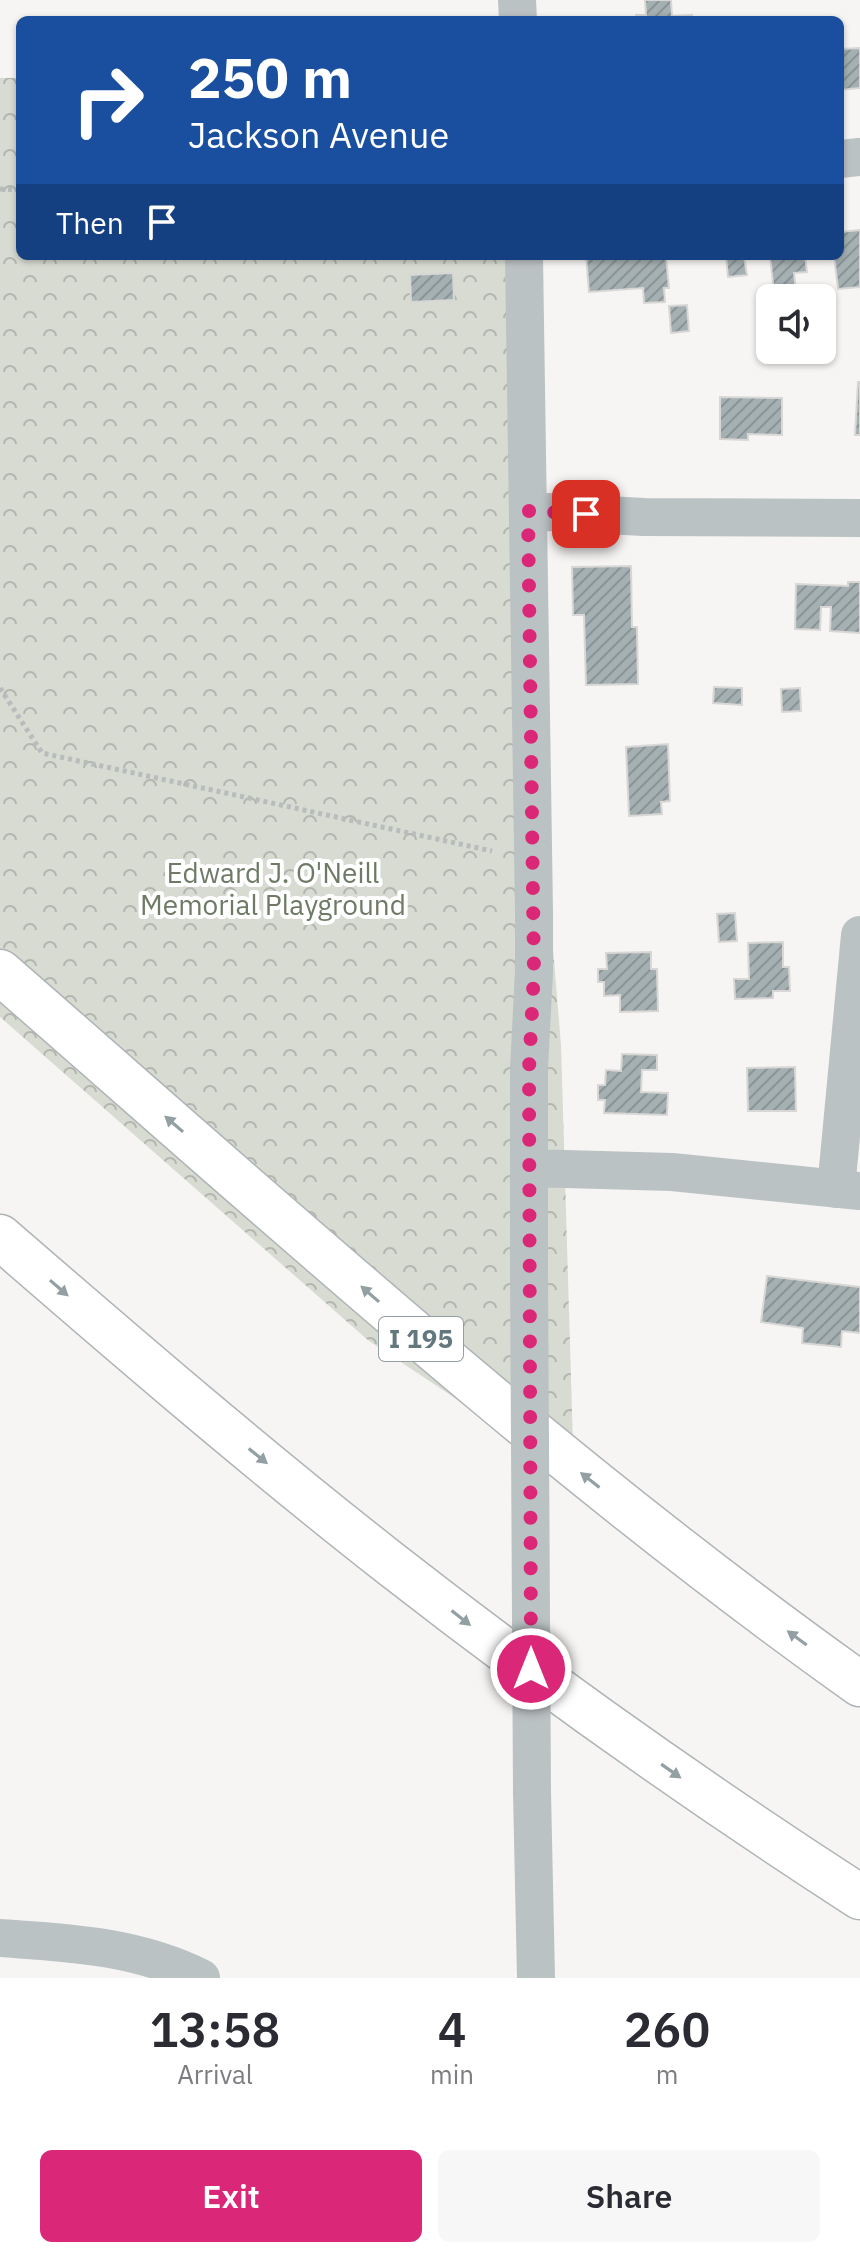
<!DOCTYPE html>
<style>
:root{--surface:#fff;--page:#f7f7f7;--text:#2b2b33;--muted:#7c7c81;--accent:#db2777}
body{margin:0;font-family:"IBM Plex Sans",sans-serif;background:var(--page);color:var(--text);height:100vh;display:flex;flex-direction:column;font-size:30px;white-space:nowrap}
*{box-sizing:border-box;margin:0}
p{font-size:26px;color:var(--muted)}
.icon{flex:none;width:44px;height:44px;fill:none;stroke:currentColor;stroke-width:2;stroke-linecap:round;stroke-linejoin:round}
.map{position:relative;height:1978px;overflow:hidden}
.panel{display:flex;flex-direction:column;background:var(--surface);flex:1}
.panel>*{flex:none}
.top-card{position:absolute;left:16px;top:16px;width:828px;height:244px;border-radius:12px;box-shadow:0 2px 6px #0004;background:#1a4fa0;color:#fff;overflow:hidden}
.buttons{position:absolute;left:756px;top:284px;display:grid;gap:16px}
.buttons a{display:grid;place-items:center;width:80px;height:80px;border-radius:12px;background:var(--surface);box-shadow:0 2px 6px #0004;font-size:40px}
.pin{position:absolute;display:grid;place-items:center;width:68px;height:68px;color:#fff;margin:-34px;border-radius:16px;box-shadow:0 4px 12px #0006}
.me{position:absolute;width:88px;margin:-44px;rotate:0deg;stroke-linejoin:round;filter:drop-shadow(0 0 6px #0008)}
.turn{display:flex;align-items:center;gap:28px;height:168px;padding:0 40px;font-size:36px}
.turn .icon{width:104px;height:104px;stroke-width:2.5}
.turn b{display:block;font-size:56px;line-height:68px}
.then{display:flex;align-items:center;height:76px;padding:0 40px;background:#0003;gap:16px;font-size:30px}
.eta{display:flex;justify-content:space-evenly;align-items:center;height:136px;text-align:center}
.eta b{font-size:48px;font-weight:600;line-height:56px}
.action{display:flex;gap:16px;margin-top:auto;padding:16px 40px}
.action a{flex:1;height:92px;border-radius:12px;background:var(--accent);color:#fff;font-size:32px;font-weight:600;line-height:92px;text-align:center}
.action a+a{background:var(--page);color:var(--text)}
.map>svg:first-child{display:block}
.park{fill:url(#park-crowns)}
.building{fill:url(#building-hatch);stroke:#d8d7d6;stroke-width:2}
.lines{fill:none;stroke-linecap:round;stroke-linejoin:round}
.highway-casing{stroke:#afb5b7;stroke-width:47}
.path{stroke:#b8bcbd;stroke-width:5;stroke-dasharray:4 4;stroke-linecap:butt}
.minor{stroke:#bbc2c3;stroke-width:38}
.highway{stroke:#fff;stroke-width:44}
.minor-bridge{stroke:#bbc2c3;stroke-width:38}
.oneway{fill:#92a0a3}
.route{stroke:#db2777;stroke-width:14;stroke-dasharray:0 25.2}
.labels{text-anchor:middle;stroke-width:8;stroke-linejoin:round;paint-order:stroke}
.shield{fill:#fff;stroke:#92a0a3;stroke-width:2}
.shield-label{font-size:26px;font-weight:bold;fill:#63787c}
.park-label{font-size:28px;fill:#6e7a65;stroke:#fff}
</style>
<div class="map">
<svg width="860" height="1978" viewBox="0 0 860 1978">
<defs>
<pattern id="park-crowns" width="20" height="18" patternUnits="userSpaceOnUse" patternTransform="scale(2)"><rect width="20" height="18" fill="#d7dbd2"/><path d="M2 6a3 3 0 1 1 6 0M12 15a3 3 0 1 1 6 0" fill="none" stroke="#b2b6af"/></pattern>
<pattern id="building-hatch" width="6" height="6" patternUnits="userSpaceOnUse" patternTransform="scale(2)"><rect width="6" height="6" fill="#a5b0b2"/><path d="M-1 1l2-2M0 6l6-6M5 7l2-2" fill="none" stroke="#8a9496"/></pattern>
</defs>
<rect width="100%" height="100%" fill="#f6f5f3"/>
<path class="park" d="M0 78H20V256H529L523 586 561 1045 574 1477 369 1341 0 1017Z"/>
<path class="building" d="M645 0H671L672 16 692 15 693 20H636V15H646Z
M860 48V88L840 90V49Z
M860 230V287L838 289 834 256H840V232Z
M586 256H666L669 288H664L665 302 644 303 643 288 589 292Z
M726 256H744L747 275 728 277Z
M770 256H805L807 272 794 273 796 291 774 293Z
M453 273 454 300 411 302 410 275Z
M687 305 689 331 671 333 669 306Z
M858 382H860V435H855Z
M720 397 782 398V435L748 434V440L720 439Z
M631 566 632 627H637L638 684 586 685 584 615H573L572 567Z
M848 582H860V633L830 631 831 607H821L820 630 795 629 796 584 848 586Z
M714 687 742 688V705L713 703Z
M800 688 801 711 782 712 781 689Z
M668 744 670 801 661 802 662 814 629 816 626 747Z
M735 913 737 941 719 942 717 914Z
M783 942V967H789L790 991H773V998L735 999 734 979H749L748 943Z
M651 952V969H657L658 1011 620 1012V995L604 996V982H598V969H607L606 953Z
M622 1054 657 1055V1070H642L641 1092 668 1093 667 1115 604 1113 605 1100H598V1085H605L606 1070 621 1071Z
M795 1067 796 1111H748L747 1068Z
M767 1276 860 1287V1333L842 1331 841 1347 802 1343 803 1328 761 1322Z"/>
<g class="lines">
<defs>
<path id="highway" d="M0 972C281 1217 556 1468 860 1684
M0 1237C128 1348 257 1459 391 1564 542 1682 699 1793 860 1897"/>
</defs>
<use href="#highway" class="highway-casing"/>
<path class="path" d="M0 189 20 190
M0 688 42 753 492 851"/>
<path class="minor" d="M517 0 518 20
M840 159 860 157
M524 256 534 912V972L529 1069V1270
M528 511 644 517 860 518
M529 1168 672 1172 860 1191
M836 1189 860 935
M532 1792 536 1978
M0 1938C71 1943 137 1946 201 1978"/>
<use href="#highway" class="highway"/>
<path class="minor-bridge" d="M529 1270 532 1792"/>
</g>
<defs><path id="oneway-solid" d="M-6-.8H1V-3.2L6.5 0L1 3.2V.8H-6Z" transform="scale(2)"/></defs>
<g class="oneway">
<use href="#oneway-solid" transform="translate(174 1124) rotate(-139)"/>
<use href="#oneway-solid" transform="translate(59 1288) rotate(41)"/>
<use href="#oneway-solid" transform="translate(370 1294) rotate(-139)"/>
<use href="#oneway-solid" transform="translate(258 1456) rotate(39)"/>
<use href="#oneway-solid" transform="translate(590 1480) rotate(-142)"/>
<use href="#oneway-solid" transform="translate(461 1618) rotate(38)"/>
<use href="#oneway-solid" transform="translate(797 1638) rotate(-144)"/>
<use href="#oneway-solid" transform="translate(671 1771) rotate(35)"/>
</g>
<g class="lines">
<path class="route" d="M531 1669 529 1069 534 972 528 511 586 514"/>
</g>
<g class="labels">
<rect class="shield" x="379" y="1317" width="84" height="44" rx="6"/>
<g class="shield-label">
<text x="421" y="1348">I 195</text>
</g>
<g class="park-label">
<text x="273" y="883">Edward J. O'Neill<tspan x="273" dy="32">Memorial Playground</tspan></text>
</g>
</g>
</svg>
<div class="buttons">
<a><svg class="icon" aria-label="sound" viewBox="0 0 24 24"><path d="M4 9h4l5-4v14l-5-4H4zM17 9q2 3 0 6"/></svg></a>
</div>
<div class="pin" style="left:586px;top:514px;background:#d93025"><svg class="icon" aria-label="arrive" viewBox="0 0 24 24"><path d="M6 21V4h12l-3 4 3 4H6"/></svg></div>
<svg class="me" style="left:531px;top:1669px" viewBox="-20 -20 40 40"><circle r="17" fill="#db2777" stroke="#fff" stroke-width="3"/><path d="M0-11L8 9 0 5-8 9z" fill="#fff"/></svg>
<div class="top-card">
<div class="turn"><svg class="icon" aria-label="right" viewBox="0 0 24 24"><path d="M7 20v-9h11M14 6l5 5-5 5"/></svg><div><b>250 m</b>Jackson Avenue</div></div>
<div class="then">Then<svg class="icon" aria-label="arrive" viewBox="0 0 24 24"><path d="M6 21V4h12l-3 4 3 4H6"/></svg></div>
</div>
</div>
<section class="panel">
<div class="eta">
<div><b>13:58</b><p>Arrival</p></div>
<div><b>4</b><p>min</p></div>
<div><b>260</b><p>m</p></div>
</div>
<div class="action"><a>Exit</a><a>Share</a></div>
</section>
